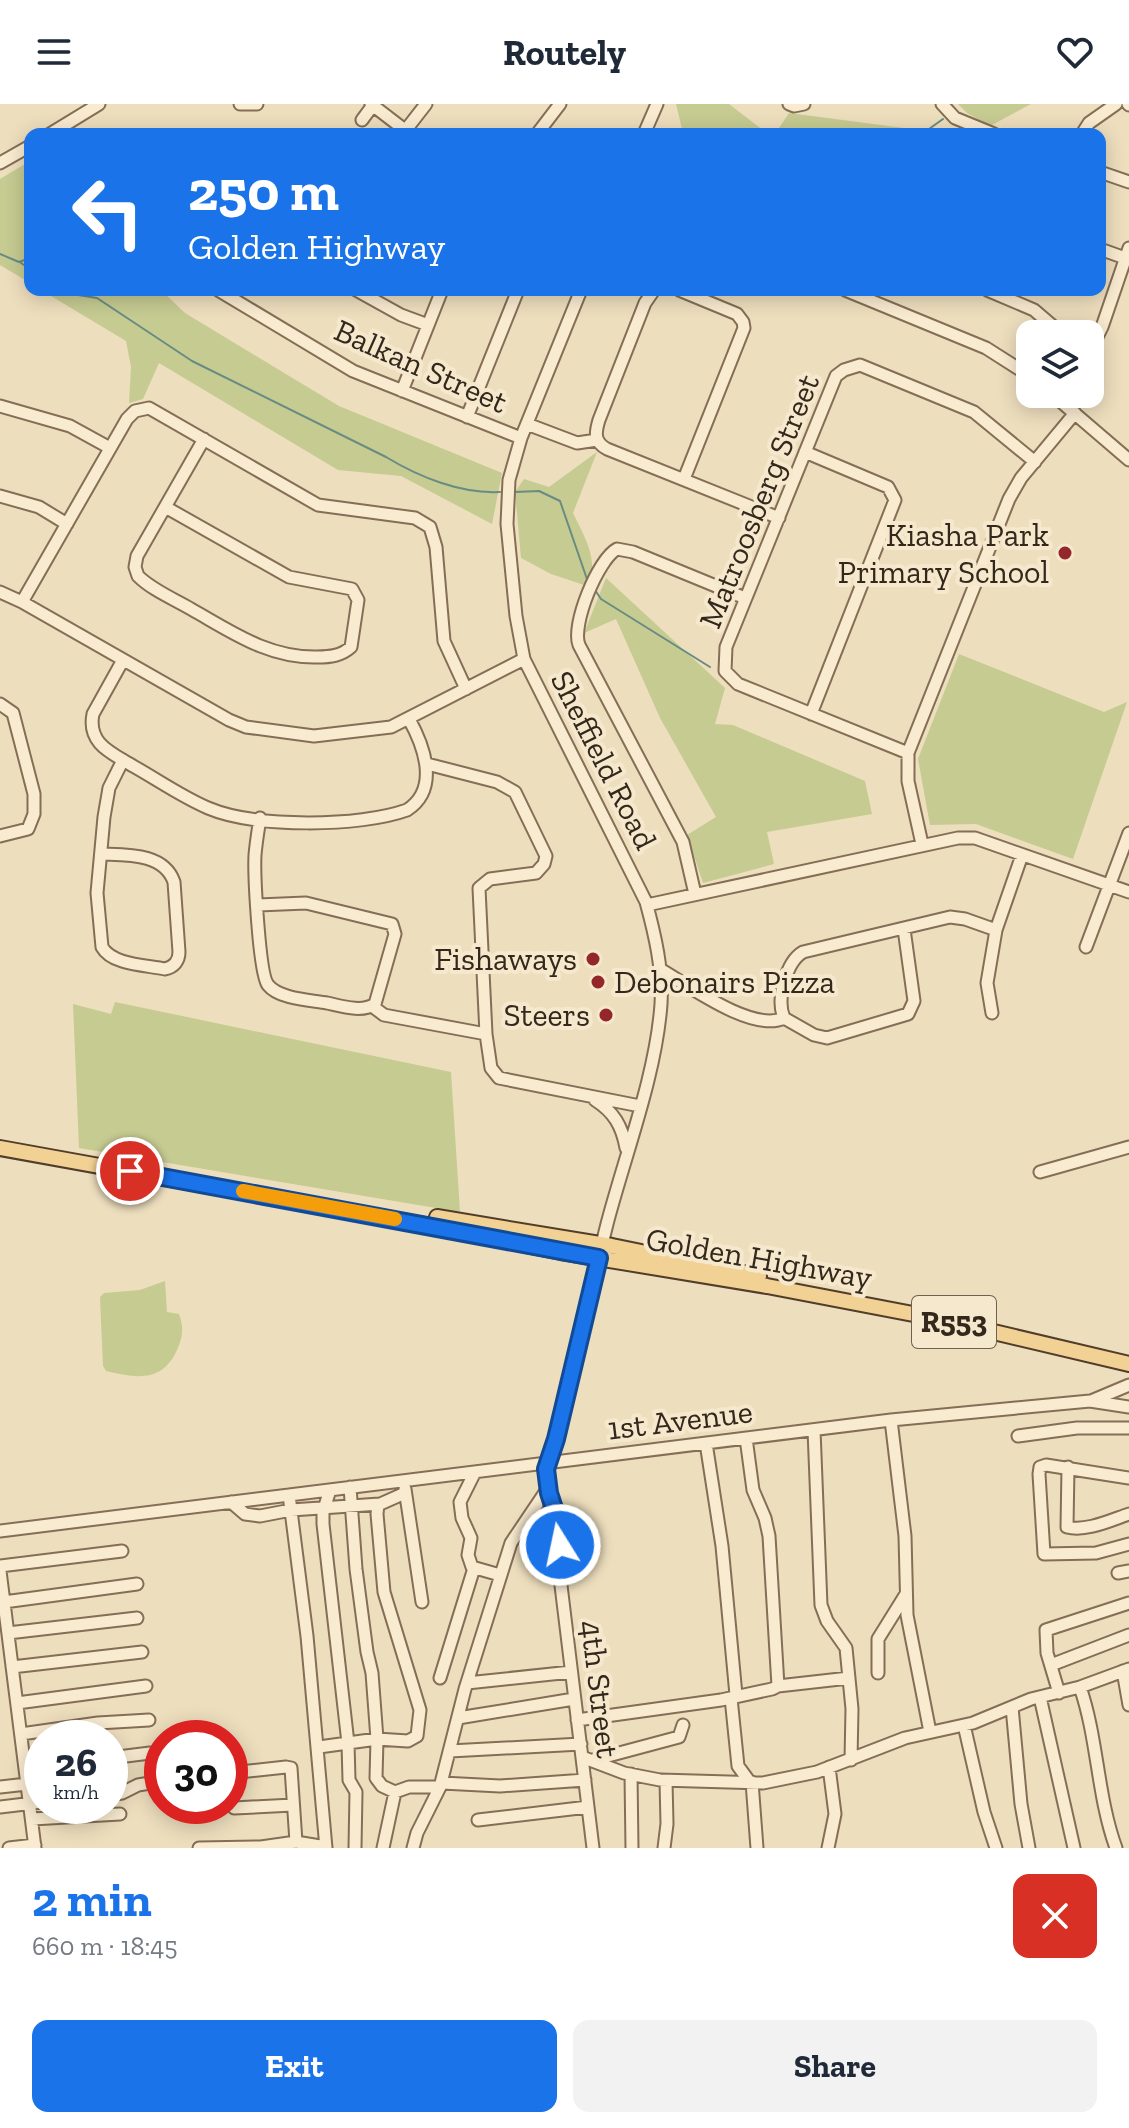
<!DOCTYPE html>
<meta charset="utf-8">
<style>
:root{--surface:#fff;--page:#f2f2f3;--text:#1f2937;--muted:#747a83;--accent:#1a73e8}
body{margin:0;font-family:"Zilla Slab",serif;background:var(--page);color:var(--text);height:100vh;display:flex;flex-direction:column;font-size:30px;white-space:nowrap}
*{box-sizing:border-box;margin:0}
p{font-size:26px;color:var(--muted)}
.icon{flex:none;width:44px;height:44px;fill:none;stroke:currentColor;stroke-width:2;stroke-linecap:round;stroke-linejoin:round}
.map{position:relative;height:1744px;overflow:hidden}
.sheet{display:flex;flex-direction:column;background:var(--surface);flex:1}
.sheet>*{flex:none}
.banner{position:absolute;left:24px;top:24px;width:1082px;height:168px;border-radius:16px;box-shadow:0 4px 20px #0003;background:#1a73e8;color:#fff;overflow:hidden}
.tools{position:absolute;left:1016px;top:216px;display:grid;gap:16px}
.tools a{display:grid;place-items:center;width:88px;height:88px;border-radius:16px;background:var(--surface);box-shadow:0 4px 20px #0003;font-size:40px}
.speed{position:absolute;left:24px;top:1616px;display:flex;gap:16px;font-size:40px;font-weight:700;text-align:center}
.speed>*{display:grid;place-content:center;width:104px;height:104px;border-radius:50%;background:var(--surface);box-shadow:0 4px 20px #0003;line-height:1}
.speed small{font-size:20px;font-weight:400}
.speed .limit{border:12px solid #d22;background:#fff;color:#111}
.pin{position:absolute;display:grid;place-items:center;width:68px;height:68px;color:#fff;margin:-34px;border:4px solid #fff;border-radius:50%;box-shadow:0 2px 8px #0007}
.me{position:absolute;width:88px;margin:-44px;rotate:350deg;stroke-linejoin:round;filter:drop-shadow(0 0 6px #0008)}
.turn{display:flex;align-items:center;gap:28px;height:168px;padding:0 32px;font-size:36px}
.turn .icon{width:104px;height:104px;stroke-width:2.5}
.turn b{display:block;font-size:56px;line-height:68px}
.round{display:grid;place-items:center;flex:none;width:84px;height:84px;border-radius:16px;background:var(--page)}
.head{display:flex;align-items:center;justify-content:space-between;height:136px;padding:0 32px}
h1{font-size:48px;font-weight:700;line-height:60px;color:var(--accent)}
.button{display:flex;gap:16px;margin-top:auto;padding:16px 32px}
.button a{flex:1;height:92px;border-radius:16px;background:var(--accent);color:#fff;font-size:32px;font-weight:700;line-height:92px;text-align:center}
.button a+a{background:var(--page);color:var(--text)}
header{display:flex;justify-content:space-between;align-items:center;height:104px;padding:0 32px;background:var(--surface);font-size:36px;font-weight:700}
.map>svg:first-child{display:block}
.green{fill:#c6cb92}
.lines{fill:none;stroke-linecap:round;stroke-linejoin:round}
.stream{stroke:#698c82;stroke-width:2}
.minor-casing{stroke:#856e56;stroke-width:15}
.major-casing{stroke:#523c2b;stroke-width:18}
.minor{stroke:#f9ebd0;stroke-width:11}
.major{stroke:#f2d294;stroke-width:14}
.route-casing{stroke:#114b97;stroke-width:20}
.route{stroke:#1a73e8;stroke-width:14}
.slow{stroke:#f59e0b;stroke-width:14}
.poi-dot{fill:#94272a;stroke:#f5e8cd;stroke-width:3}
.labels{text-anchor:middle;stroke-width:8;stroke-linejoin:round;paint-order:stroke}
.shield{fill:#f5e8cd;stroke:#6e6150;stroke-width:2}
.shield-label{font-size:30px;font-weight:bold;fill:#34271b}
.street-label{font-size:32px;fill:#34271b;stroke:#f5e8cd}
.poi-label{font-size:32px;fill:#34271b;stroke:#f5e8cd;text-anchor:end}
</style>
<header><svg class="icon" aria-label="menu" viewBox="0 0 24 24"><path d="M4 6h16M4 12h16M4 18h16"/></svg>Routely<svg class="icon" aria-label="heart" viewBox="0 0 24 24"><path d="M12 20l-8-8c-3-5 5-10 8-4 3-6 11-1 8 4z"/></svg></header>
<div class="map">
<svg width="1129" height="1744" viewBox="0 0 1129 1744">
<rect width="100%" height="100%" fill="#eddebd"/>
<path class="green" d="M676 0H729L768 30H675L683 29Z
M958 0H1031L990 22 967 9Z
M789 9 950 30H775Z
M30 57V179L0 161V75Z
M41 186H161L185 209 339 302 502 369 492 420 401 372 338 366 159 259 143 295 129 299 131 263 126 237Z
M597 348 573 409C583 430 599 455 589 479L584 481 551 470 521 454 515 388 524 375 549 383Z
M606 474 725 584 715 620 733 621 865 677 872 710 767 728 774 760 703 779 687 731 716 713 660 614 616 515 584 529Z
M959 550 1104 608 1127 598 1073 755 976 720 930 721 918 655Z
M115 898 451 968 460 1108 79 1044 73 900 111 910Z
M165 1177 167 1208 179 1210C184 1224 183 1232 177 1246 162 1279 136 1274 106 1267L103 1262 100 1193 104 1189 140 1186Z"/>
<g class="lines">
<path class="stream" d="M922 30 943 15
M0 150 19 158 30 154
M21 159 30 165
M70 186 78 191 97 194 192 257 386 353C419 373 461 390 500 388
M515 388 539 387 560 397 588 478
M595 486 601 495 710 563"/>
<defs>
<path id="minor" d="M240 0H257
M371 0 410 30
M789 0 794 2 804 0
M942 0 955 14 994 30
M1128 0 1129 1
M362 16 373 1
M405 27 426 0
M50 30 99 0
M537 30 560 0
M644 30 657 0
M1082 30 1089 19 1116 0
M0 59 30 42
M1100 68 1129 78
M1100 145 1125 154
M218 186 353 267 521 334
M356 186 401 211 428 221
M581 186 521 334 509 376 507 420 516 512 524 555 646 798C655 831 663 865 661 900 656 971 625 1051 607 1120 589 1192 573 1263 556 1335L546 1365 549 1389 560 1427 559 1465 593 1744
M654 186 645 199 599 316C595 329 594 338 607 345L779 414
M679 186 737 210 743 218 744 224 684 375
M845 186 986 244 1030 272
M987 186 1034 206 1062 230
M1090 238 1097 233 1102 223 1129 144
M402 287 442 186
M1052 290 1129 356
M0 302 70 322 110 344
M467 313 518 186
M527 320 577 339 597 336
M805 348 888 383 895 396 811 610
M0 392 39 403 67 420
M167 404 289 473 352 485 358 496 351 543C341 552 330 553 317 553 268 554 232 528 191 505 174 495 152 486 138 472L135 463 137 452 204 335
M0 488 22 498 229 616 246 623 314 632 391 623 524 555
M22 498 127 315 135 307 149 304 318 401 415 414 430 423 436 443 444 537 466 585
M123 556 93 610C87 640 112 649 133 662 158 676 182 693 208 704 255 724 360 723 407 706 440 685 424 642 409 615
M0 600 13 609 34 690V710L28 725 0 732
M908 649 738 580 725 567 726 543 836 272 844 266 860 261 974 308 1035 358
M427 660 497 678 515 688 546 752 544 760 536 769 490 775 479 784 486 930 491 964 499 974 640 1002
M922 740 908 677V649L1009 395 1021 374 1075 309
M102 750C127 751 164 749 174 778L179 848C179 857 174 863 165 865 146 861 112 861 102 843L97 789 104 713 109 684 123 656
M695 790 683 738 579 541C571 521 598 455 617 445L633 448 745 494
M258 801 306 799 392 820 395 830 375 900C362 909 341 902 327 899 310 896 279 895 268 881 259 870 254 770 255 751 256 739 258 727 260 714
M647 801 958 734H975L1129 788
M904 825 914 897 908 910 827 934 814 931 784 914C776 896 786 858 803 848L950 813 965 815 996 826
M1086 843 1129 729
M660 865C689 882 753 929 784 914
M372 902 384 911 486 930
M992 909 987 879 996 826 1022 751
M595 996C614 1008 622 1022 626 1044
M1040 1068 1129 1043
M1091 1297 1129 1281
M891 1316 905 1432 907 1511 930 1628
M814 1326 821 1501 827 1517 846 1544 852 1605 851 1656
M1018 1332 1077 1324H1129
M746 1334 753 1386 765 1414 769 1432 778 1582
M706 1339 722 1442 736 1591
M1068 1363 1067 1423C1086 1428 1111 1416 1129 1410
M475 1368 460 1398 462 1414 471 1434 468 1451 472 1463 500 1471
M1129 1374 1046 1361 1040 1363 1039 1370 1044 1450 1096 1449 1129 1440
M350 1383 356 1465 367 1548 372 1569 377 1635 376 1674 382 1682 395 1688
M405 1385 422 1498
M330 1386 323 1408V1420L348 1639 349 1676 356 1688 355 1744
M289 1391 307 1532 326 1744
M231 1398 245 1410 260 1412 291 1406 380 1400
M0 1427 891 1316 1090 1297 1129 1303
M0 1462 122 1447
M0 1467 35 1744
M1118 1469 1129 1467
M4 1498 137 1480
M8 1529 137 1514
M1051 1561 1129 1531
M12 1563 142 1548
M1123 1567 1129 1601
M878 1569V1535L906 1490
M440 1574 474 1464
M467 1579 571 1568
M1080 1583C1098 1635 1097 1692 1116 1744
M1059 1589 1047 1549 1046 1526 1129 1499
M1040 1593 1074 1744
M731 1594 738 1662 749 1677
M17 1599 146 1582
M1012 1603 1021 1700 1029 1744
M458 1614 574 1595
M577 1616 721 1596 772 1585 778 1582 849 1574
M964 1621 984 1708 996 1744
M21 1630 98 1619 149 1616
M319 1643 377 1635 408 1637 417 1632 420 1606 384 1488 377 1410 378 1401 405 1389
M450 1647 581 1640
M582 1653 624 1669 660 1676 763 1679 817 1668 905 1634 973 1619 1031 1595 1080 1583 1129 1565
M110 1654 150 1649
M593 1656 679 1633 683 1621
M25 1664 42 1662
M631 1670 632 1744
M752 1678 757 1744
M442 1679 500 1682 585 1676
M0 1683 27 1680
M110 1691 122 1689 138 1681 162 1677
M0 1703 42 1698
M234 1704 293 1701
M32 1715 120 1710
M478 1716 588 1703
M296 1738 326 1743
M9 1744 35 1741
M199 1744 261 1743 296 1738 291 1664 286 1663 230 1669
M383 1744 395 1688 409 1683H440
M413 1744 417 1729 440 1683 465 1585 511 1439 548 1384
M664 1744 667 1720 666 1677
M828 1744 835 1710 829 1663"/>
<path id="major" d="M0 1044 447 1125 561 1148 767 1182 934 1214 1129 1260
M437 1113 612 1142 759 1172"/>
</defs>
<use href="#minor" class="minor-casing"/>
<use href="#major" class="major-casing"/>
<use href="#minor" class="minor"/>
<use href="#major" class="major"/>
</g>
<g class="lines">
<defs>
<path id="route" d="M130 1067 599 1154 556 1335 546 1365 549 1389 559 1420 560 1441"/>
</defs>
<use href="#route" class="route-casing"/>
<use href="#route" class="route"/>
<path class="slow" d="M243 1087 395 1115"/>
</g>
<g class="poi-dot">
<circle cx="1065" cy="449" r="8"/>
<circle cx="593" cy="855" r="8"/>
<circle cx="598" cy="878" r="8"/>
<circle cx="606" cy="911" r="8"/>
</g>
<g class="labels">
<rect class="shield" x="912" y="1192" width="84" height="52" rx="6"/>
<g class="shield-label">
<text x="954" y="1228">R553</text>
</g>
<g class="street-label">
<text transform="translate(421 262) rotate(24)" y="11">Balkan Street</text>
<text transform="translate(759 397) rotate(-68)" y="11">Matroosberg Street</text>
<text transform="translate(604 656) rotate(63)" y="11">Sheffield Road</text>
<text transform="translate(759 1154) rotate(10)" y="11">Golden Highway</text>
<text transform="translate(680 1316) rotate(-7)" y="11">1st Avenue</text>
<text transform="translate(600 1585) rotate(83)" y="11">4th Street</text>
</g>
<g class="poi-label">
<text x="1049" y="442">Kiasha Park<tspan x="1049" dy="37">Primary School</tspan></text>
<text x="577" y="866">Fishaways</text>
<text x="614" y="889" text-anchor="start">Debonairs Pizza</text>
<text x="590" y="922">Steers</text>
</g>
</g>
</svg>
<div class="tools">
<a><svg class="icon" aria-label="layers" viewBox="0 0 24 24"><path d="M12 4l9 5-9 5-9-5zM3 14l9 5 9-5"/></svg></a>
</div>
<div class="speed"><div>26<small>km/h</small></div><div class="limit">30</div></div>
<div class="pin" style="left:130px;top:1067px;background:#d93025"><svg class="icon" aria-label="arrive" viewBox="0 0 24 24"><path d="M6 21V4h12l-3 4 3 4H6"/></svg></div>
<svg class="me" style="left:560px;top:1441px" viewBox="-20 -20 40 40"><circle r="17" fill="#1a73e8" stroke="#fff" stroke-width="3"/><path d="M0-11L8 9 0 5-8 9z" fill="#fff"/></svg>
<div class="banner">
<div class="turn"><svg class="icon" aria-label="left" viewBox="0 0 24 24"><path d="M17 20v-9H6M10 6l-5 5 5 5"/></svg><div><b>250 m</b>Golden Highway</div></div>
</div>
</div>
<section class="sheet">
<div class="head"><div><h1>2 min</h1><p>660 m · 18:45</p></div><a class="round" style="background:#d93025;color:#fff"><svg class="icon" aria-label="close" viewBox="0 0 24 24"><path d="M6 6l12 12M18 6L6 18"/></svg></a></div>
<div class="button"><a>Exit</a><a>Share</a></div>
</section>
